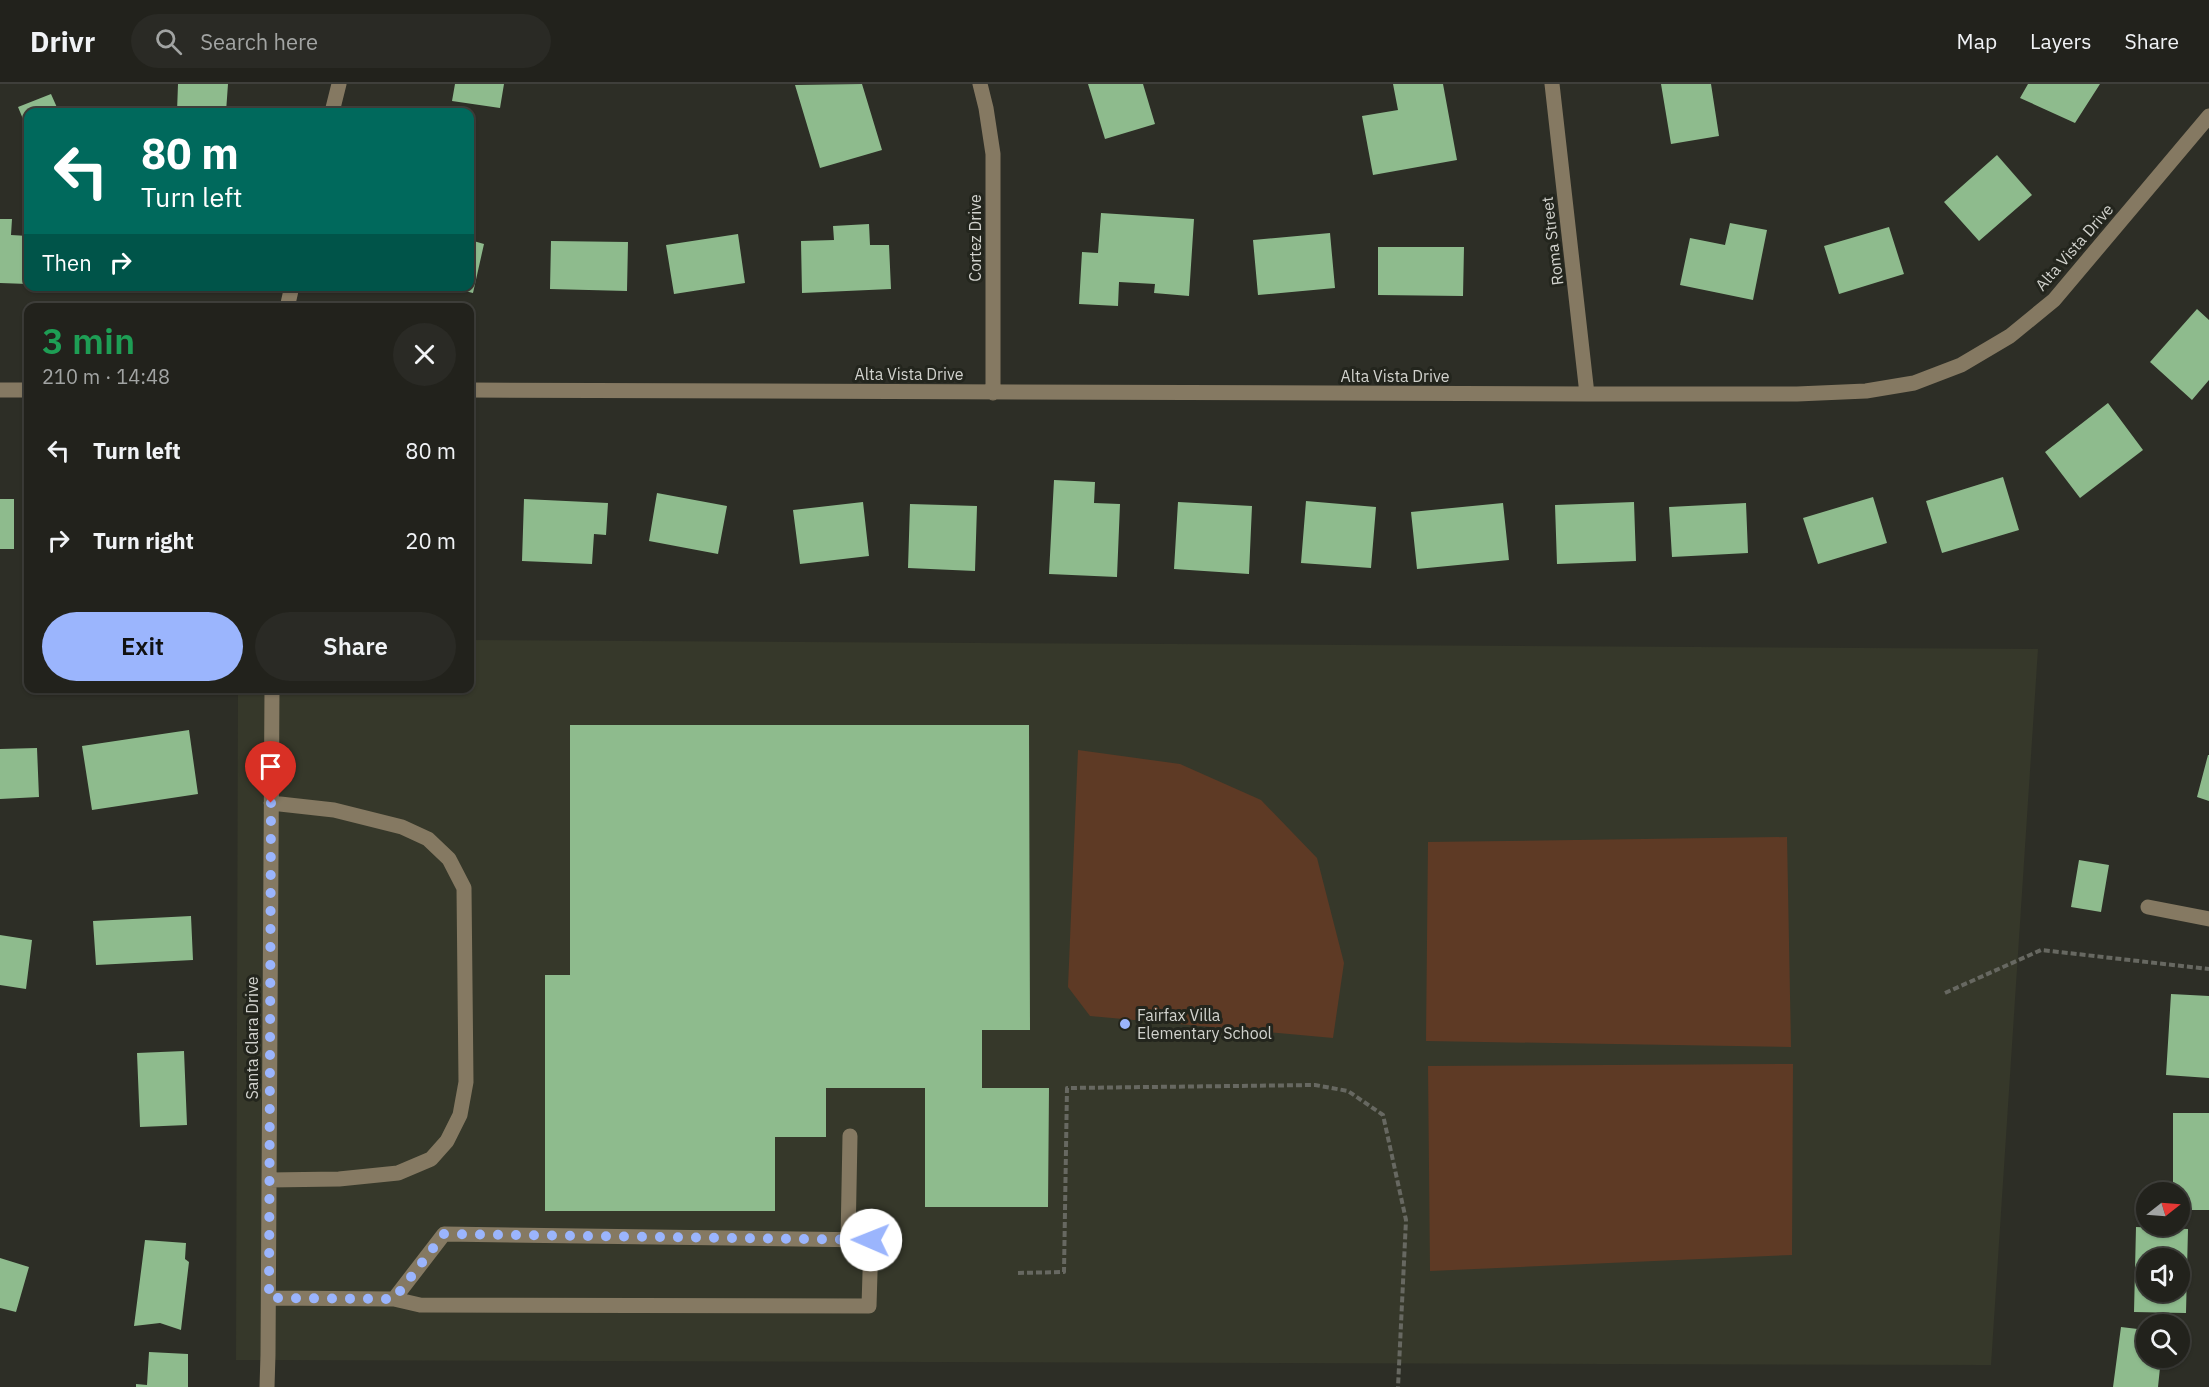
<!DOCTYPE html>
<meta charset="utf-8">
<style>
:root{--surface:#22221c;--page:#2a2a25;--text:#f1f3f6;--muted:#a2a4a3;--line:#3f3f3b;--accent:#9bb5fd}
body{margin:0;font-family:"IBM Plex Sans",sans-serif;background:var(--page);color:var(--text);height:100vh;display:flex;flex-direction:column;font-size:22px;white-space:nowrap}
*{box-sizing:border-box;margin:0}
p{font-size:20px;color:var(--muted)}
.icon{flex:none;width:33px;height:33px;fill:none;stroke:currentColor;stroke-width:2;stroke-linecap:round;stroke-linejoin:round}
.map{position:relative;flex:1;overflow:hidden}
.drawer{position:absolute;left:24px;top:219px;width:450px;height:390px;display:flex;flex-direction:column;background:var(--surface);border-radius:12px;box-shadow:0 2px 4px #0004,0 0 0 2px var(--line)}
.drawer>*{flex:none}
.top-card{position:absolute;left:24px;top:24px;width:450px;height:183px;border-radius:12px;box-shadow:0 2px 4px #0004,0 0 0 2px var(--line);background:#00695c;color:#fff;overflow:hidden}
.needle{width:39px;rotate:73deg}
.tools{position:absolute;left:2136px;top:1098px;display:grid;gap:12px}
.tools a{display:grid;place-items:center;width:54px;height:54px;border-radius:50%;background:var(--surface);box-shadow:0 2px 4px #0004,0 0 0 2px var(--line);font-size:30px}
.pin{position:absolute;display:grid;place-items:center;width:51px;height:51px;color:#fff;margin:-62px -26px;border-radius:50% 50% 50% 0;rotate:-45deg;box-shadow:0 0 6px #0007}
.pin .icon{rotate:45deg}
.me{position:absolute;width:66px;margin:-33px;rotate:271deg;stroke-linejoin:round;filter:drop-shadow(0 0 4px #0008)}
.turn{display:flex;align-items:center;gap:21px;height:126px;padding:0 18px;font-size:27px}
.turn .icon{width:78px;height:78px;stroke-width:2.5}
.turn b{display:block;font-size:42px;line-height:51px}
.then{display:flex;align-items:center;height:57px;padding:0 18px;background:#0003;gap:12px;font-size:22px}
.round{display:grid;place-items:center;flex:none;width:63px;height:63px;border-radius:32px;background:var(--page)}
.overview{display:flex;align-items:center;justify-content:space-between;height:102px;padding:0 18px}
h1{font-size:36px;font-weight:600;line-height:45px;color:#1e9e55}
.primary-button{display:flex;gap:12px;margin-top:auto;padding:12px 18px}
.primary-button a{flex:1;height:69px;border-radius:36px;background:var(--accent);color:#111;font-size:24px;font-weight:600;line-height:69px;text-align:center}
.primary-button a+a{background:var(--page);color:var(--text)}
ul{padding:0;list-style:none}
li{display:flex;align-items:center;gap:18px;height:90px;padding:0 18px}
li div{flex:1}
li b{display:block;font-size:22px}
li em{font-style:normal}
header{display:flex;align-items:center;gap:36px;box-sizing:border-box;height:84px;padding:0 30px;background:var(--surface);border-bottom:2px solid var(--line)}
header strong{font-size:28px}
nav{display:flex;gap:33px;margin-inline-start:auto;font-size:21px}
.search{width:420px;height:54px;background:var(--page);display:flex;align-items:center;gap:15px;box-sizing:border-box;padding:0 21px;border-radius:33px;color:var(--muted);font-size:22px}
.map>svg:first-child{display:block}
.built{fill:#36382a}
.green{fill:#5e3a25}
.building{fill:#8ebb8d;fill-rule:evenodd}
.lines{fill:none;stroke-linecap:round;stroke-linejoin:round}
.path{stroke:#676861;stroke-width:4;stroke-dasharray:6 3;stroke-linecap:butt}
.minor{stroke:#857962;stroke-width:15}
.route{stroke:#9bb5fd;stroke-width:10;stroke-dasharray:0 18}
.poi-dot{fill:#9bb5fd;stroke:#23251d;stroke-width:2}
.labels{text-anchor:middle;stroke-width:6;stroke-linejoin:round;paint-order:stroke}
.street-label{font-size:16px;fill:#d1d2cd;stroke:#23251d}
.poi-label{font-size:16px;fill:#d1d2cd;stroke:#23251d;text-anchor:start}
</style>
<header>
<strong>Drivr</strong>
<div class="search"><svg class="icon" aria-label="search" viewBox="0 0 24 24"><circle cx="10" cy="10" r="6"/><path d="M15 15l6 6"/></svg>Search here</div>
<nav><a>Map</a><a>Layers</a><a>Share</a></nav>
</header>
<div class="map">
<svg width="2209" height="1303" viewBox="0 0 2209 1303">
<rect width="100%" height="100%" fill="#2d2e26"/>
<path class="built" d="M470 556 2038 565 1991 1281 236 1276 238 605 470 604Z"/>
<path class="green" d="M1078 666 1180 680 1261 716 1317 774 1344 879 1333 954 1090 932 1068 903Z
M1787 753 1791 963 1426 957 1428 758Z
M1793 980 1792 1171 1430 1187 1428 982Z"/>
<path class="building" d="M178 0H228L226 28H177Z
M455 0H504L500 24 452 17Z
M862 0 882 66 820 84 795 1Z
M1088 0H1143L1155 40 1105 55Z
M1393 0H1443L1457 76 1373 91 1362 32 1398 26Z
M1661 0H1711L1719 52 1671 60Z
M2028 0H2100L2075 39 2020 14Z
M51 10 59 28H28V47L18 23Z
M1997 71 2032 111 1979 157 1944 118Z
M1101 129 1194 135 1189 212 1154 209 1155 200 1119 198 1118 222 1079 220 1082 168 1098 169Z
M0 135H12L11 151 28 152V200L0 199Z
M1730 139 1767 146 1753 216 1680 201 1690 154 1725 161Z
M869 140 870 161H889L891 205 802 209 801 157 834 156 833 142Z
M1889 143 1904 190 1839 210 1824 162Z
M1330 149 1335 204 1258 211 1253 156Z
M738 150 745 199 674 210 666 161Z
M470 156 484 160 473 209 449 203 470 202Z
M551 157 628 158 627 207 550 205Z
M1378 163H1464L1463 212 1378 211Z
M112 202H191V205H112Z
M2197 225 2209 236V296L2192 316 2150 278Z
M2108 319 2143 366 2080 414 2045 368Z
M2003 393 2019 446 1942 469 1926 417Z
M1054 396 1095 398 1094 419 1120 420 1117 493 1049 490Z
M657 409 727 422 718 470 649 457Z
M1873 413 1887 459 1818 480 1803 434Z
M0 415H14V465H0Z
M524 415 608 419 606 451 594 450 592 480 522 477Z
M1306 417 1376 423 1371 484 1301 479Z
M863 418 869 472 800 480 793 426Z
M1178 418 1252 422 1249 490 1174 485Z
M1634 418 1636 477 1557 480 1555 421Z
M1503 419 1509 476 1417 485 1411 428Z
M1746 419 1748 469 1672 473 1669 423Z
M910 420 977 422 975 487 908 484Z
M570 641H1029L1030 946H982V1004H1049L1048 1123H925V1004H826V1053H775V1127H545V891H570Z
M189 646 198 710 92 726 82 662Z
M37 664 39 713 0 715V665Z
M2208 671H2209V717L2197 713Z
M2079 776 2109 781 2101 828 2071 823Z
M191 832 193 876 96 881 93 837Z
M0 851 32 856 26 905 0 901Z
M2171 910 2209 912V994L2166 991Z
M184 967 187 1041 140 1043 137 969Z
M2173 1029H2209V1126H2180V1108H2173Z
M2136 1143 2188 1145 2186 1229 2134 1228ZM2146 1174H2180V1208H2146Z
M145 1156 186 1159 185 1175 189 1178 181 1246 160 1239 134 1242Z
M0 1174 29 1183 16 1228 0 1224Z
M2121 1243 2146 1246V1274H2161L2158 1303H2113Z
M149 1268 188 1270V1303H136V1300L147 1301Z"/>
<g class="lines">
<path class="path" d="M1945 909 2041 866 2209 885
M1018 1189 1064 1188 1067 1004 1315 1001 1348 1007 1383 1031 1406 1136 1398 1303"/>
<path class="minor" d="M980 0 986 24 993 70V309
M1552 0 1587 310
M332 28 339 0
M287 224 292 202
M0 306H28
M470 306 1587 310H1797L1866 307 1914 299 1961 281 2010 252 2054 216 2209 32
M2148 823 2209 835
M269 1096 339 1095 398 1089 431 1075 447 1057 460 1031 466 998 464 804 449 775 428 755 402 743 334 726 271 719
M848 1156 850 1052
M269 1214 394 1215 420 1221 869 1222 871 1156 444 1150 394 1215
M267 1303 268 1271 272 604"/>
</g>
<g class="lines">
<path class="route" d="M271 719 269 1214 394 1215 444 1150 871 1156"/>
</g>
<circle class="poi-dot" cx="1125" cy="940" r="6"/>
<g class="labels">
<g class="street-label">
<text transform="translate(975 154) rotate(-90)" y="6">Cortez Drive</text>
<text transform="translate(1552 157) rotate(-97)" y="6">Roma Street</text>
<text transform="translate(2074 163) rotate(-49)" y="6">Alta Vista Drive</text>
<text x="909" y="296">Alta Vista Drive</text>
<text x="1395" y="298">Alta Vista Drive</text>
<text transform="translate(252 954) rotate(-90)" y="6">Santa Clara Drive</text>
</g>
<g class="poi-label">
<text x="1137" y="937">Fairfax Villa<tspan x="1137" dy="18">Elementary School</tspan></text>
</g>
</g>
</svg>
<div class="tools">
<a><svg class="needle" viewBox="-14 -14 28 28"><path d="M0-13l5 13h-10z" fill="#e53935"/><path d="M0 13l5-13h-10z" fill="#a2a4a3"/></svg></a>
<a><svg class="icon" aria-label="sound" viewBox="0 0 24 24"><path d="M4 9h4l5-4v14l-5-4H4zM17 9q2 3 0 6"/></svg></a>
<a><svg class="icon" aria-label="search" viewBox="0 0 24 24"><circle cx="10" cy="10" r="6"/><path d="M15 15l6 6"/></svg></a>
</div>
<div class="pin" style="left:271px;top:719px;background:#d93025"><svg class="icon" aria-label="arrive" viewBox="0 0 24 24"><path d="M6 21V4h12l-3 4 3 4H6"/></svg></div>
<svg class="me" style="left:871px;top:1156px" viewBox="-20 -20 40 40"><circle r="19" fill="#fff"/><path d="M0-13L10 11 0 6-10 11z" fill="#9bb5fd"/></svg>
<div class="top-card">
<div class="turn"><svg class="icon" aria-label="left" viewBox="0 0 24 24"><path d="M17 20v-9H6M10 6l-5 5 5 5"/></svg><div><b>80 m</b>Turn left</div></div>
<div class="then">Then<svg class="icon" aria-label="right" viewBox="0 0 24 24"><path d="M7 20v-9h11M14 6l5 5-5 5"/></svg></div>
</div>
<section class="drawer">
<div class="overview"><div><h1>3 min</h1><p>210 m · 14:48</p></div><a class="round"><svg class="icon" aria-label="close" viewBox="0 0 24 24"><path d="M6 6l12 12M18 6L6 18"/></svg></a></div>
<ul>
<li><svg class="icon" aria-label="left" viewBox="0 0 24 24"><path d="M17 20v-9H6M10 6l-5 5 5 5"/></svg><div><b>Turn left</b></div><em>80 m</em></li>
<li><svg class="icon" aria-label="right" viewBox="0 0 24 24"><path d="M7 20v-9h11M14 6l5 5-5 5"/></svg><div><b>Turn right</b></div><em>20 m</em></li>
</ul>
<div class="primary-button"><a>Exit</a><a>Share</a></div>
</section>
</div>
